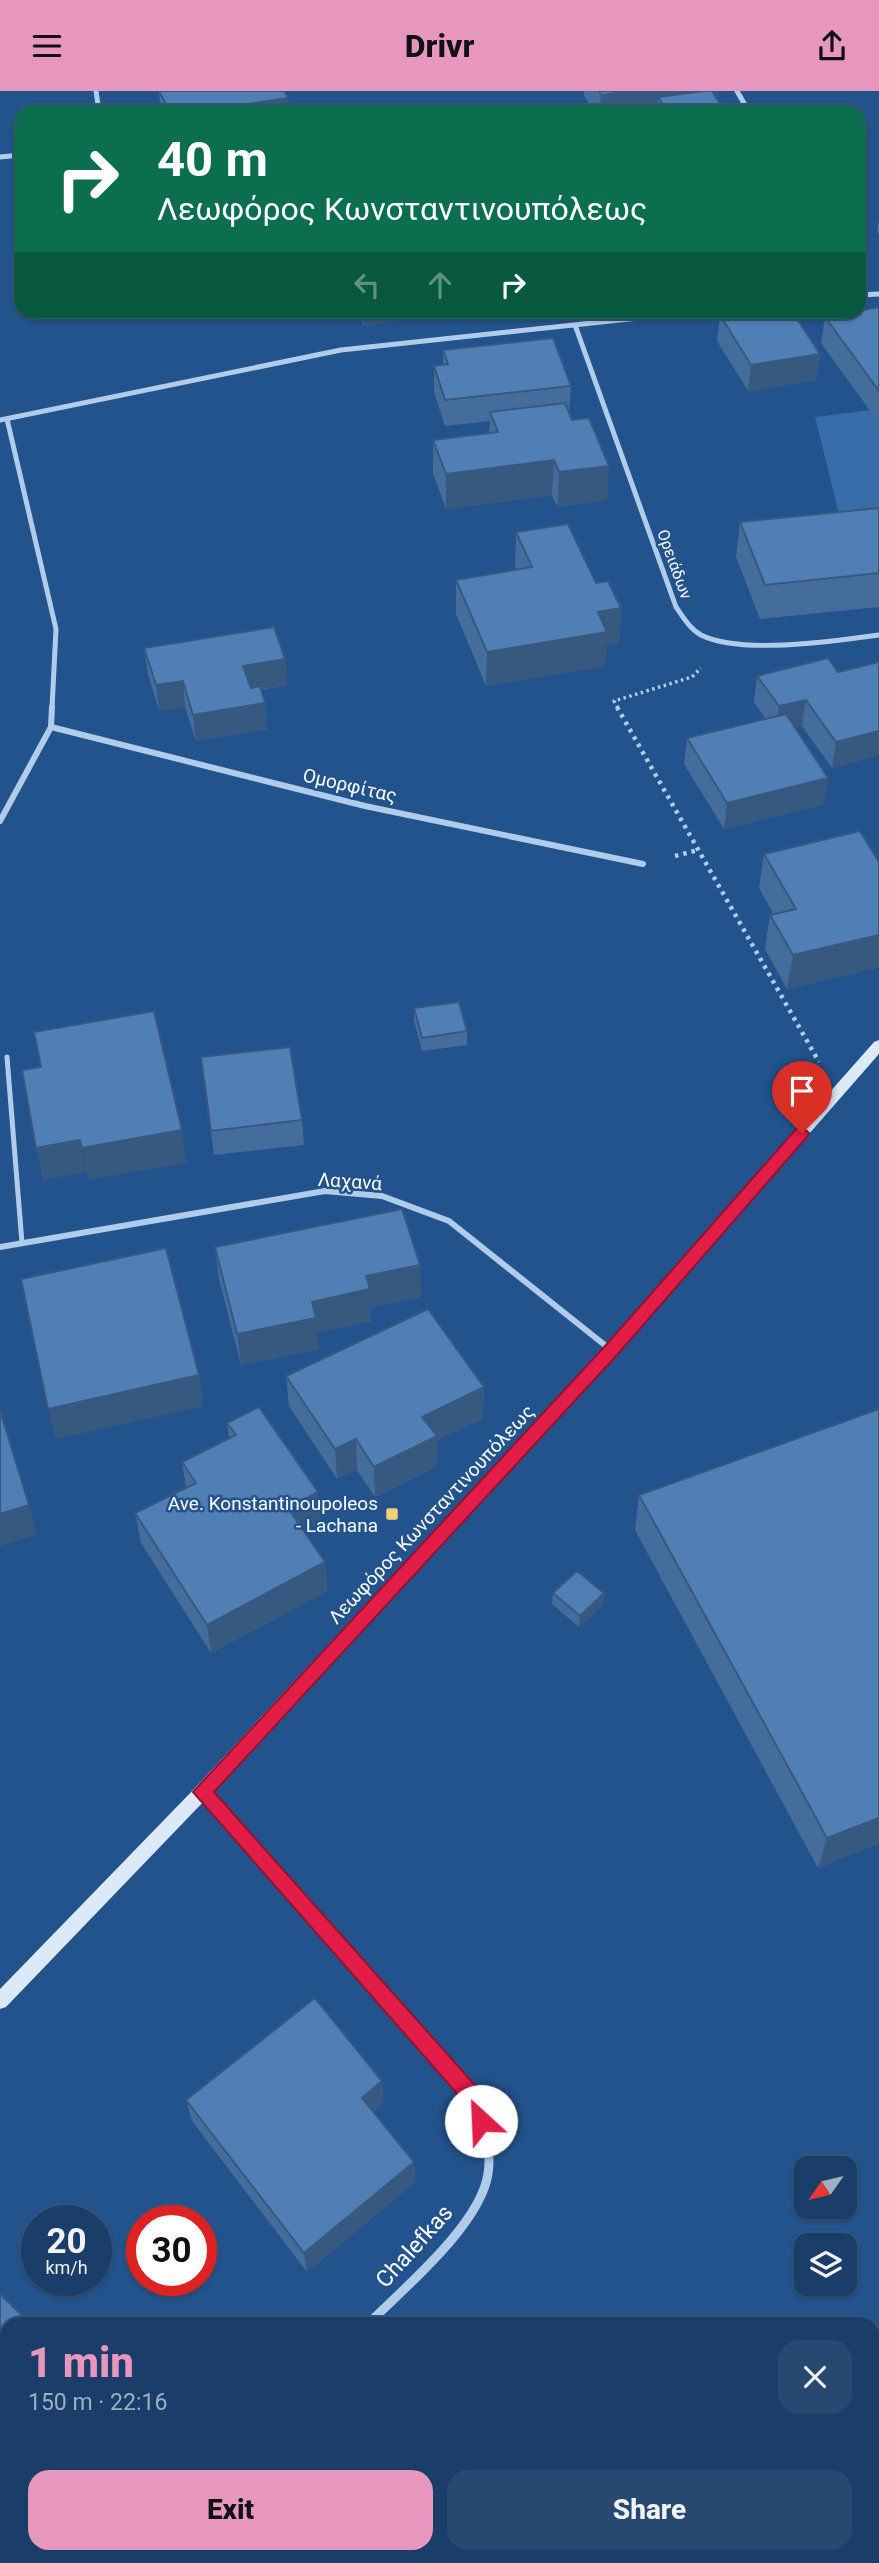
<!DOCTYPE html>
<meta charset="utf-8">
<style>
:root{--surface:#1a3e69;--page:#274971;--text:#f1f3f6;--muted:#9faec0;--line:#38577d;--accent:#e797bd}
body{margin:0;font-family:Roboto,sans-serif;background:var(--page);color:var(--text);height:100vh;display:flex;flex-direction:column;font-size:26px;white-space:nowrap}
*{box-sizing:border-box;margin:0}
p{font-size:23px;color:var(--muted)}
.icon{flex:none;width:38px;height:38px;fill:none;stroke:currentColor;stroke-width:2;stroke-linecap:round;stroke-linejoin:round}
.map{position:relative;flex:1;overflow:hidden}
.sheet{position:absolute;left:0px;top:2226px;width:880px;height:247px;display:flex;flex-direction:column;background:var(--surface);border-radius:21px 21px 0 0;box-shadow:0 2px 5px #0004,0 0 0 2px var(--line)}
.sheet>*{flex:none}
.guide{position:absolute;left:14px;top:14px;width:852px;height:214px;border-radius:21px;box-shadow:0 2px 5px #0004,0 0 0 2px var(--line);background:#0b6e4f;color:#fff;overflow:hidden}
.needle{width:46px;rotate:236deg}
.tools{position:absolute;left:794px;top:2065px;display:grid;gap:14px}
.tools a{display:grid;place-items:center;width:63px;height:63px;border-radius:14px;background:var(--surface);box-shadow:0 2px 5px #0004,0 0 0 2px var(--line);font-size:35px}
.speed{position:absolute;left:21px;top:2114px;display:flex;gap:14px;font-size:35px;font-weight:700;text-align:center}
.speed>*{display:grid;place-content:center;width:91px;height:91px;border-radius:50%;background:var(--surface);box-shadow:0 2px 5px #0004,0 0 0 2px var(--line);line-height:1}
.speed small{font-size:18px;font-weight:400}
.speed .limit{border:10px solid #d22;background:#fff;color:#111}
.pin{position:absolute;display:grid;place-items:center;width:60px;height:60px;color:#fff;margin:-72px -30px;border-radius:50% 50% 50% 0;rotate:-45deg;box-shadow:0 0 7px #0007}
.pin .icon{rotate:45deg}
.me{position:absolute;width:77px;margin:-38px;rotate:335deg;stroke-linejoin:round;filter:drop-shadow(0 0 5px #0008)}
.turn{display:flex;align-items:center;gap:24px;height:147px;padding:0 28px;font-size:32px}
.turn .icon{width:91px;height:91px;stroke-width:2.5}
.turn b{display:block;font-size:49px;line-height:60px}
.lanes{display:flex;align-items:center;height:66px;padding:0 28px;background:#0003;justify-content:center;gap:35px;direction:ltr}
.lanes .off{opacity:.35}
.round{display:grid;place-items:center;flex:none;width:74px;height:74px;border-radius:21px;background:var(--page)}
.overview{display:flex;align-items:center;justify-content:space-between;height:119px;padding:0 28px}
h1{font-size:42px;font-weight:800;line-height:52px;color:var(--accent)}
.primary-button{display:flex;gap:14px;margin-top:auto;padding:14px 28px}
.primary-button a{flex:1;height:80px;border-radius:21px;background:var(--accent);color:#111;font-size:28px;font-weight:800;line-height:80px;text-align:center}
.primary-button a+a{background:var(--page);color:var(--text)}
header{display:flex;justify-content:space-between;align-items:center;height:91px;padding:0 28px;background:var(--accent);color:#111;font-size:32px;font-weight:800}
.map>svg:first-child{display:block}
.green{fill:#376da9}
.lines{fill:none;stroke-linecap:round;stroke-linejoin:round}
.path-far1{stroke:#b1cceb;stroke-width:3.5;stroke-dasharray:2.5 3.5;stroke-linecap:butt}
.path{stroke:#b1cceb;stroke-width:4.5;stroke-dasharray:3.5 5;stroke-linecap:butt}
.lane{stroke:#b1cceb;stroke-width:5}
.street-far2{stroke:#b1cceb;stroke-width:5}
.street-far1{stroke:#b1cceb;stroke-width:6}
.street{stroke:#b1cceb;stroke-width:9}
.secondary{fill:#dce9f9;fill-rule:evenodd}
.wall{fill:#456d9c}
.shaded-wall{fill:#38597f}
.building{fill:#507fb5;stroke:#38597f;stroke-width:2}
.route{fill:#e11d48;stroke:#92132f;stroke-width:2}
.poi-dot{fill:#f6ce74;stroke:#23538c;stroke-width:2.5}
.labels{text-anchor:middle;stroke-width:5;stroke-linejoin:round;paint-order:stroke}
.far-street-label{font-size:16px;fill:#fff;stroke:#23538c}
.street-label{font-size:19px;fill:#fff;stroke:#23538c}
.poi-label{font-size:19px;fill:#fff;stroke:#23538c;text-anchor:end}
.near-street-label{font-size:23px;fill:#fff;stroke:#23538c}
</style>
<header><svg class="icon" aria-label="menu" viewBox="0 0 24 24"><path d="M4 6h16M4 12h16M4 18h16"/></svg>Drivr<svg class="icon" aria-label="share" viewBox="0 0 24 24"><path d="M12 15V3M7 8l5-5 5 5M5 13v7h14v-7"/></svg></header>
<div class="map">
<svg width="879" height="2472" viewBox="0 0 879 2472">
<rect width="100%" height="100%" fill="#23538c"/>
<path class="green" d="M879 318V491L856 492 815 326Z"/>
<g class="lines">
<path class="path-far1" d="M618 617 614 610 692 586 701 577"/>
<path class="path" d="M617 616 819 971
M675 765 698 759"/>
<path class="lane" d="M7 966 22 1152"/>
<path class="street-far2" d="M96 0 99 21
M737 0 749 21
M0 66 21 64
M859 204 879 203
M575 234 676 516C683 526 690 538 701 544 741 564 835 550 879 544
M7 328 56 538 52 617
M0 329 341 259 704 220"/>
<path class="street-far1" d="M51 636 365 715 643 773
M0 730 51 636 52 616
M0 1156 325 1100 382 1105 449 1130 611 1259"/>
<path class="street" d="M202 1701 475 2009C483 2032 492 2058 488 2083 480 2134 404 2197 368 2233
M151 2472 156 2466"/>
<path class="secondary" d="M879 949V963L616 1263 208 1706 6 1916 0 1918V1898L196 1696 606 1255 874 951Z"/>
</g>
<path class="wall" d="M159 0 289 21H161Z
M584 0H718L717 8 725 21H595L584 5Z
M879 127V144L877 141Z
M879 216V332L821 252 825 226Z
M358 220H419V226L364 235Z
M720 224 762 227 820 263 816 289 748 300 717 250Z
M443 259 571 295 569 321 607 409 557 416 552 404 446 418 433 383V349L489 342 490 330 445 335 434 301V275L443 274Z
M879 417V516L760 528 736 466 740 431Z
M516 441 596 492 621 517 619 552 606 554 605 575 486 595 456 523V489L516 479 515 476Z
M144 557 285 568 287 594 261 599 265 612 267 638 196 650 185 616 159 620 148 583Z
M879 571V664L832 677 802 635 794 636 824 713 724 738 684 673 687 647 766 628 754 611 757 585 838 581Z
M764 763 879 771V876L787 898 765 858 770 824H774L759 797Z
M414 917 467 940V954L422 960 414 930Z
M201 966 302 1029 304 1054 214 1064Z
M215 1156 421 1206 371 1216V1230L317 1242 318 1258 241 1274 219 1188Z
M286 1285 484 1296 483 1327 437 1349V1375L375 1406 357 1379 337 1388 289 1315Z
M879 1318V1752L818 1777 635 1439 639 1404Z
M227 1332 321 1431 304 1440 325 1471 327 1500 211 1562 141 1452 135 1422 186 1396 182 1371 229 1347Z
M553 1502H604L603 1514 579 1536 552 1513Z
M382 1990 383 2011 373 2020 414 2071 415 2091 307 2181 192 2030 186 2009Z"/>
<path class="shaded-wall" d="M629 0H718L717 12 663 14 658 6 657 21 638 17 637 21H600L601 4Z
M288 7 289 21H195Z
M364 220H419V226L364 235Z
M820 263 816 289 748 300 751 274Z
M554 369 552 404 446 418V383Z
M609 375 607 409 557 416 559 381Z
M621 517 619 552 606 554 605 575 486 595 487 561 598 521Z
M285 568 287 594 245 601 243 575Z
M183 590 185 616 159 620 156 594Z
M806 609 802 635 775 641 779 615Z
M265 612 267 638 196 650 193 624Z
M879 640V664L832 677 836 651Z
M828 687 824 713 724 738 727 712Z
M879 844V876L787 898 793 864Z
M182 1039 186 1072 88 1089 82 1057Z
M80 1049 86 1081 43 1089 36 1057Z
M420 1174 421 1206 371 1216V1230L317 1242 318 1258 241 1274 237 1243 312 1211 366 1185Z
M199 1284 203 1315 56 1348 48 1318Z
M484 1296 483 1327 437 1349V1375L375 1406 374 1376 422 1326Z
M356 1348 357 1379 337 1388 335 1358Z
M318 1401 321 1431 291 1446 288 1417Z
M29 1414 37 1444 0 1455V1423Z
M325 1471 327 1500 211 1562 207 1534Z
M604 1502 603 1514 579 1536 580 1525Z
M879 1727V1752L818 1777 827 1747Z
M382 1990 383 2011 364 2028 362 2007Z
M414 2071 415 2091 307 2181 304 2162Z
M7 2394V2404L0 2412V2402Z"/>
<path class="building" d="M159 0H284L288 7 195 21H170Z
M599 0H629L601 4Z
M704 0H712L725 21H640L638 17 663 14 658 6Z
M879 216V300L825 226 859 220Z
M745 220H758L762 227 793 222 820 263 751 274 720 224Z
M553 247 571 295 445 309 434 275 448 273 443 259Z
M565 312 572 329 589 327 609 375 559 381 554 369 446 383 433 349 498 341 490 321Z
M879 417V482L765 494 740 431Z
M568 433 596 492 608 490 621 517 598 521 607 541 487 561 456 489 532 476 516 441Z
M274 536 285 568 243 575 251 597 260 595 265 612 193 624 183 590 156 594 144 557Z
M828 567 838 581 879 571V640L836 651 806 609 779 615 757 585Z
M786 623 828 687 727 712 687 647Z
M860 740 879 771V844L793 864 770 824 796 818 764 763Z
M459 911 467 940 422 947 414 917Z
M154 920 182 1039 82 1057 80 1049 36 1057 22 979 41 976 34 941Z
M290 956 302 1029 211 1040 201 966Z
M402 1118 420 1174 366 1185 370 1198 312 1211 316 1227 237 1243 215 1156Z
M166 1157 199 1284 48 1318 21 1188Z
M428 1218 484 1296 422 1326 437 1345 374 1376 356 1348 335 1358 286 1285Z
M259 1316 318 1401 288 1417 325 1471 207 1534 135 1422 196 1392 182 1371 236 1344 227 1332Z
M879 1318V1727L827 1747 639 1404Z
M0 1319 29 1414 0 1423Z
M577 1480 604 1502 580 1525 553 1502Z
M315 1907 382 1990 362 2007 414 2071 304 2162 186 2009Z
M0 2203 31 2233H7V2394L0 2402Z"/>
<path class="route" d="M802 1036 809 1042 807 1046 617 1264 214 1701 482 2002 491 2030 488 2037 481 2040 474 2037 467 2014 193 1701 606 1254 796 1038Z"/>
<rect class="poi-dot" x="385" y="1416" width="14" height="14" rx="3.5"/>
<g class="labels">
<g class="far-street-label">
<text transform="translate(675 473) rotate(70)" y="6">Ορειάδων</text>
</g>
<g class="street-label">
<text transform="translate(350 694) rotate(13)" y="7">Ομορφίτας</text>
<text transform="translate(350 1090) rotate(4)" y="7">Λαχανά</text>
<text transform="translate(431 1423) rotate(-47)" y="7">Λεωφόρος Κωνσταντινουπόλεως</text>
</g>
<g class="poi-label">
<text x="378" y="1419">Ave. Konstantinoupoleos<tspan x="378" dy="22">- Lachana</tspan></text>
</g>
<g class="near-street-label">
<text transform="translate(414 2155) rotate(-48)" y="8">Chalefkas</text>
</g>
</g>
</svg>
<div class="tools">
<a><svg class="needle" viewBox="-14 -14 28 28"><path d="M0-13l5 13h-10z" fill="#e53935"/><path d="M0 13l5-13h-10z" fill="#9faec0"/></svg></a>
<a><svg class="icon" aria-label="layers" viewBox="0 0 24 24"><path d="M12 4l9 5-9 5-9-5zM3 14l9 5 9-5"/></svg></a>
</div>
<div class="speed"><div>20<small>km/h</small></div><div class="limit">30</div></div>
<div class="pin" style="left:802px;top:1042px;background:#d93025"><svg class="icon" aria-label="arrive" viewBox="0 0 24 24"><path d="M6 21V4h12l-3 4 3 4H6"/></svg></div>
<svg class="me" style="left:481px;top:2030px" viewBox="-20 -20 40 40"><circle r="19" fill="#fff"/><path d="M0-13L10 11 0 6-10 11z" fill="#e11d48"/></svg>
<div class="guide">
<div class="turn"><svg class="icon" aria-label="right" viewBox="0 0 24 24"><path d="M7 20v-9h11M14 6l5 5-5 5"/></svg><div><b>40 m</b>Λεωφόρος Κωνσταντινουπόλεως</div></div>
<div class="lanes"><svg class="icon off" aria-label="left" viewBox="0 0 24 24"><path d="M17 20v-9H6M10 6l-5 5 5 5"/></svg><svg class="icon off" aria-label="ahead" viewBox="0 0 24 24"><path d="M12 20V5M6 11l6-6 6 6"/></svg><svg class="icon" aria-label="right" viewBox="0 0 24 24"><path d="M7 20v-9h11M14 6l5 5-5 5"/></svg></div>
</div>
<section class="sheet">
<div class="overview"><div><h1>1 min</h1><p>150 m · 22:16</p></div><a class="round"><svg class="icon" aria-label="close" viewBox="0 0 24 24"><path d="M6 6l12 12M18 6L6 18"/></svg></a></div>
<div class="primary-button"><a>Exit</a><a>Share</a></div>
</section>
</div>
